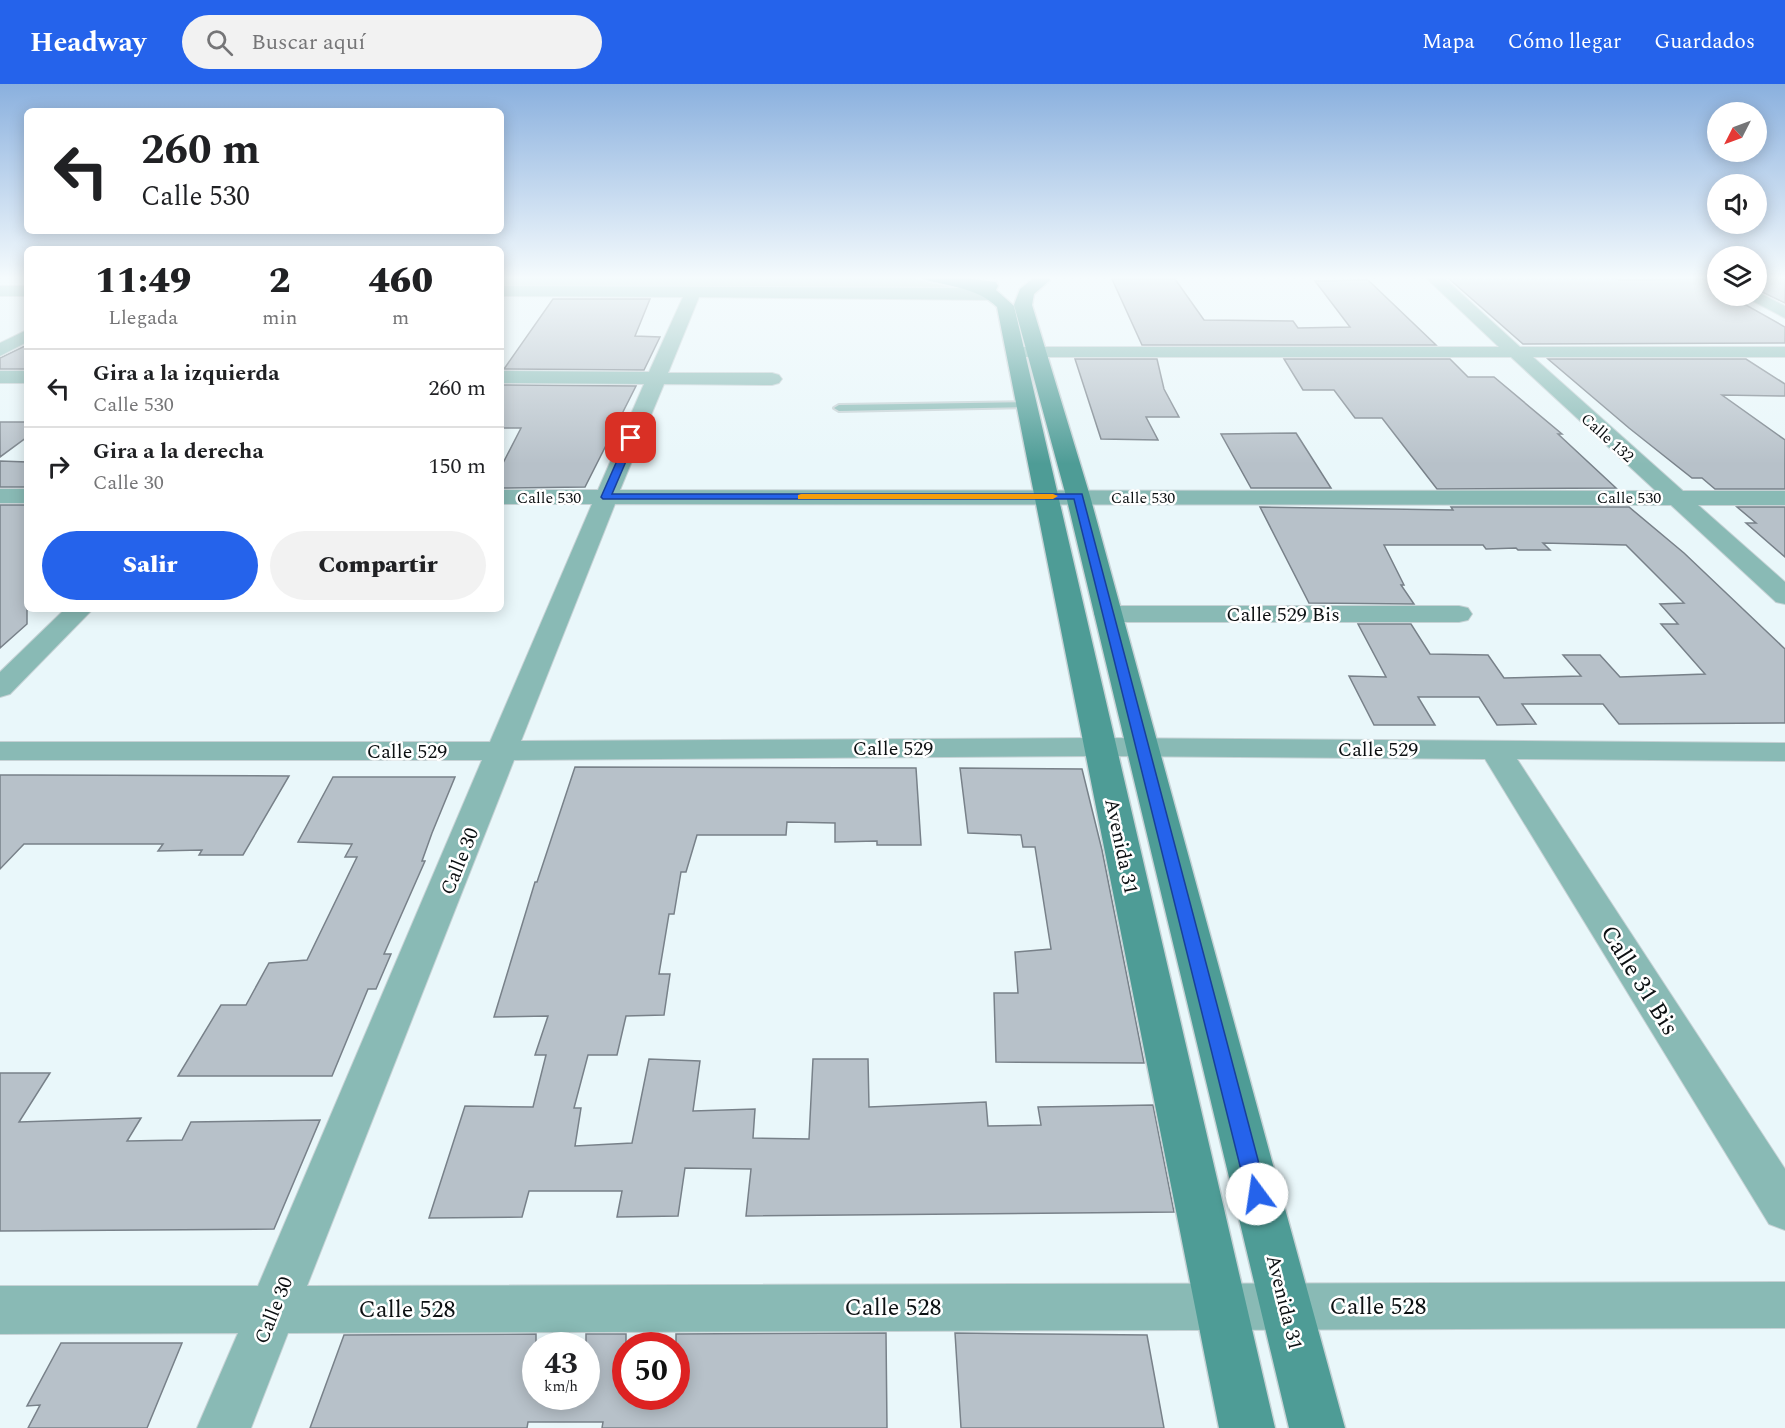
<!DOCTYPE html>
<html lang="es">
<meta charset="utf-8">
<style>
:root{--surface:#fff;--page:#f2f2f2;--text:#202124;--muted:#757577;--line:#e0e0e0;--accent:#2563eb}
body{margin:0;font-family:Spectral,serif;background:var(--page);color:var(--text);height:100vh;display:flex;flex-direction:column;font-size:22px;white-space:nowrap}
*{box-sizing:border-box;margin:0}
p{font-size:20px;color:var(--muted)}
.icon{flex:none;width:33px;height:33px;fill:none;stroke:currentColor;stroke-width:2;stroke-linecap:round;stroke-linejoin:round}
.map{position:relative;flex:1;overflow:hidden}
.details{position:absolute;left:24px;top:162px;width:480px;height:366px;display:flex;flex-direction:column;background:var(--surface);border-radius:9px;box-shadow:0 3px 15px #0003}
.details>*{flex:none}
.hud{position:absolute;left:24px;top:24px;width:480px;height:126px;border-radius:9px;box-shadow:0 3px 15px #0003;background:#fff;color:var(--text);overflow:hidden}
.needle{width:39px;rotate:228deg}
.tools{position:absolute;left:1707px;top:18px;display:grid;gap:12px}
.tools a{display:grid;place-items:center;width:60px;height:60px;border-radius:50%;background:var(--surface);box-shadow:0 3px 15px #0003;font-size:30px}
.speed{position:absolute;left:522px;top:1248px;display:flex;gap:12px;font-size:30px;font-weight:700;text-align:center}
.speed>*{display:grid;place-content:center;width:78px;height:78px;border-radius:50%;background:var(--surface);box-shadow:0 3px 15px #0003;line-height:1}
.speed small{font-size:15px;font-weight:400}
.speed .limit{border:9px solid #d22;background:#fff;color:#111}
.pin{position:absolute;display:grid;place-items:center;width:51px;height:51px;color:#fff;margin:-26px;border-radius:12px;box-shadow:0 3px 9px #0006}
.me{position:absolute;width:66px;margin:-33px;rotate:346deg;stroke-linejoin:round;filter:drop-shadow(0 0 4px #0008)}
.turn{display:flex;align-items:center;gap:21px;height:126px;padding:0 18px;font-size:27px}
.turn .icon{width:78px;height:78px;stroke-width:2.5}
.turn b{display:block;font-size:42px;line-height:51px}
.eta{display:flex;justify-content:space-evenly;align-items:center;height:102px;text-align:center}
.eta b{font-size:36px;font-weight:800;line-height:42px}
.action{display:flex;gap:12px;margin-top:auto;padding:12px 18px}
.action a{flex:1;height:69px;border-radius:36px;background:var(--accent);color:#fff;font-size:24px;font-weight:800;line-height:69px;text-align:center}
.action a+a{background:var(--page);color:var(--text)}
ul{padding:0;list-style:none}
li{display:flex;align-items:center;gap:18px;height:78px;padding:0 18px;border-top:2px solid var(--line)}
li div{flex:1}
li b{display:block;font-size:22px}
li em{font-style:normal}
header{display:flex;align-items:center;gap:36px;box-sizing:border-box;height:84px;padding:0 30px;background:var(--accent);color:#fff}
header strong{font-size:28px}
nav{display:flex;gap:33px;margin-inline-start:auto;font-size:21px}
.search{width:420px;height:54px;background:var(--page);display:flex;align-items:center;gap:15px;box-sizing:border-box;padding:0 21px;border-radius:33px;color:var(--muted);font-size:22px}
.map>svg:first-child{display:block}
.green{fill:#b0cbbc}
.building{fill:#b7c1c9;stroke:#788189;stroke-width:1.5}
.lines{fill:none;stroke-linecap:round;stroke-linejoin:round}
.service-casing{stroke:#c6d2d5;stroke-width:4}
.minor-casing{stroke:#c6d2d5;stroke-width:2}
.secondary-casing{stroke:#c6d2d5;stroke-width:3}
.service{fill:#89bab5;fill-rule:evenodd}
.minor{fill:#89bab5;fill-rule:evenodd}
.secondary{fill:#4e9c96;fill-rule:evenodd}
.route{fill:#2563eb;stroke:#184099;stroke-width:1.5}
.slow{fill:#f59e0b}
.labels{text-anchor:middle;stroke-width:5;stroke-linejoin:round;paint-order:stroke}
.far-street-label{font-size:16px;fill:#0c1012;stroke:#fff}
.street-label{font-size:20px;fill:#0c1012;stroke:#fff}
.near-street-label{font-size:24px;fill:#0c1012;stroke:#fff}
</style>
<header>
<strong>Headway</strong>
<div class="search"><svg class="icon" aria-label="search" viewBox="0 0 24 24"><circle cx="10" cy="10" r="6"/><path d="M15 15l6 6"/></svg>Buscar aquí</div>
<nav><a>Mapa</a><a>Cómo llegar</a><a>Guardados</a></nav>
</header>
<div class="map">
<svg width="1785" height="1344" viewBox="0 0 1785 1344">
<rect width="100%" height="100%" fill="#e9f7fa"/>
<path class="green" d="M501 192H910L926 198 963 205 501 204Z"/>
<path class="building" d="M1614 192 1619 196 1703 195 1718 204V212H1730L1785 243V259L1523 260 1447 193Z
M1756 192H1785V219L1756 205Z
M1112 195H1175L1204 236 1293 237 1298 244 1350 243 1315 197 1368 196 1436 261H1142Z
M553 215H650L635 252 660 253 644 286 504 285Z
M27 261V285H0V274Z
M1075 275H1157L1164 305 1179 333H1146L1158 356 1101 355Z
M1284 275H1450L1468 293H1494L1562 350H1558L1616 404 1437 405 1382 334H1355L1334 306H1303Z
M1548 275H1746L1785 300V312L1722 311 1785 356V405H1715L1702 394H1692L1629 344Z
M501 301 636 302 585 403 501 404V383L521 344H501Z
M0 338H27V353L0 373Z
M1296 349 1331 404H1251L1221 350Z
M0 377 27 378V403H0Z
M0 421H27V540L0 564Z
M1260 423 1453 426 1451 423H1629L1684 469 1785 565V639L1619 640 1603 620H1522L1536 640 1497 641 1479 613H1418L1435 641H1374L1349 592 1386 593 1358 540H1411L1430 570 1488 571 1504 594 1581 592 1563 571H1600L1620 593 1705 590 1661 540H1678L1660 520 1684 519 1626 461 1543 459 1550 466H1518L1516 464 1486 465 1483 461H1384L1404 501H1401L1414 520 1309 519Z
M1737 423H1785V473L1746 439H1756Z
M575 683 916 684 921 761H877V757L835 758V739L787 738 786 751H697L686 788H681L674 830H669L659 890H670L664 931 626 932 617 971H588L574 1024H581L575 1062 632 1059 649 975 700 977 693 1027 755 1025 753 1054 809 1055 813 975H868L869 1023 986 1018 988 1042 1041 1041 1038 1023 1153 1021 1174 1128 746 1132 751 1085 685 1084 678 1132 617 1133 622 1107H529L522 1133 429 1134 465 1022 533 1023 546 971H535L548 932 494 933 535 798H537Z
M960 684 1082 685 1102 766 1144 979 996 978 994 909H1018L1015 868 1051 865 1035 763H1023L1021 751 968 749Z
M0 691H37L289 692 243 771H199L202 766 158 767 163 760H24L0 785Z
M333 693H455L432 749 422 777H425L384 870H391L376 905H368L332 992H178L221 921H246L269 879 307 876 357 773H345L352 760 298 758Z
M0 989H50L19 1038 141 1034 127 1057 182 1056 191 1038 320 1036 274 1145 0 1147Z
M886 1249 887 1344H602L603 1338H528L527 1344H310L344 1251 536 1250V1312H586V1250H626V1312H676V1250Z
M955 1249 1147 1251 1164 1344H961Z
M61 1259H182L147 1344H28L40 1321 27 1322Z"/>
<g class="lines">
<defs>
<path id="service" d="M1026 318 1031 321 1030 323 839 327 834 324 839 321Z"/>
<path id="minor" d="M1424 192H1442L1520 263H1785V273H1533L1683 407H1785V421H1698L1785 498V520L1776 518 1671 421 615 420 521 657 1100 654 1785 659V677L1517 675 1785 1085V1146L1769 1140 1485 675 1100 672 514 676 307 1202 1785 1198V1244L288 1249 251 1344H197L238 1249 0 1250V1202H258L482 676H0V658H490L592 420H501V406H598L644 300 501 299V287L649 288 683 213 501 212V202L970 204 994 206 1002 211 994 216 699 213 668 289H772L779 291 782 295 779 299 772 301 664 300 620 406 1656 407 1511 273H1015L1009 272 1006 268 1009 264 1015 263H1499Z
M0 202H27V212H0Z
M1756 207 1785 222V234L1749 215 1747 212H1756Z
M27 246V258L0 272V259Z
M0 287H27V299H0Z
M0 405H27V419H0Z
M1107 522H1459L1468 524 1472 530 1468 536 1459 538H1107L1098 536 1094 530 1098 524Z
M65 525H93L10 610 0 613V588Z"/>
<path id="secondary" d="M921 192H949L996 198 998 202 996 206 1014 222 1275 1344H1219L997 223C978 204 948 202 923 195Z
M1036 192H1048L1050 196 1034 210 1032 221 1090 412 1345 1344H1289L1066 412 1014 221 1020 205Z"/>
</defs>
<use href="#service" class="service-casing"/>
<use href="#minor" class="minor-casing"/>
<use href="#secondary" class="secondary-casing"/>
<use href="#service" class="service"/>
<use href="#minor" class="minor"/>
<use href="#secondary" class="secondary"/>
</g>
<linearGradient id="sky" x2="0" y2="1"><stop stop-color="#8ab0de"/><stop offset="0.51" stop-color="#f5fbfd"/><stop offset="1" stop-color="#f5fbfd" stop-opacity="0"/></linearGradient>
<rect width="1785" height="380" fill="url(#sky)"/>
<path class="route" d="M631 351 636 354 612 410H1082L1267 1110 1264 1116 1257 1119 1250 1116 1247 1110 1074 415H603L601 413 627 354Z"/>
<path class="slow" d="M801 410H1053L1058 412 1053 415H798V411Z"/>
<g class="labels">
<g class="far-street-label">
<text transform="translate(1608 353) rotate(42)" y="6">Calle 132</text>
<text x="549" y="419">Calle 530</text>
<text x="1143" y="419">Calle 530</text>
<text x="1629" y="419">Calle 530</text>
</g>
<g class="street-label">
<text x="1283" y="537">Calle 529 Bis</text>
<text x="893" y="671">Calle 529</text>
<text x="1378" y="672">Calle 529</text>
<text x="407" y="674">Calle 529</text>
<text transform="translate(1122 762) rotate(78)" y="7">Avenida 31</text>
<text transform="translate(459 777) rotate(-68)" y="7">Calle 30</text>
<text transform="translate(1285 1218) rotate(76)" y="7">Avenida 31</text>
<text transform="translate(273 1226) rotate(-68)" y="7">Calle 30</text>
</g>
<g class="near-street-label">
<text transform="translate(1640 896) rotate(58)" y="8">Calle 31 Bis</text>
<text x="1378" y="1230">Calle 528</text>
<text x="893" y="1231">Calle 528</text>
<text x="407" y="1233">Calle 528</text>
</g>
</g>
</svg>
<div class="tools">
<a><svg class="needle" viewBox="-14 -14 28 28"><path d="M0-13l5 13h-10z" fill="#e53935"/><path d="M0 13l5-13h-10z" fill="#757577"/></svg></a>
<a><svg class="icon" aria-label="sound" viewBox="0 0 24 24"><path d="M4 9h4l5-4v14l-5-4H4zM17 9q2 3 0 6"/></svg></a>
<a><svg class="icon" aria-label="layers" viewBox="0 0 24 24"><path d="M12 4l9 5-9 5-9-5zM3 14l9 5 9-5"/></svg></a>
</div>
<div class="speed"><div>43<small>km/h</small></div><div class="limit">50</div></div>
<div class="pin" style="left:631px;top:354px;background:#d93025"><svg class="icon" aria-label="arrive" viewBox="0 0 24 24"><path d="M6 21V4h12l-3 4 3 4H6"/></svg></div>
<svg class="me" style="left:1257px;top:1110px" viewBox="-20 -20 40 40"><circle r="19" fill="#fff"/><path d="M0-13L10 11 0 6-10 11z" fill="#2563eb"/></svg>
<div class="hud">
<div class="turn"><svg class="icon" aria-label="left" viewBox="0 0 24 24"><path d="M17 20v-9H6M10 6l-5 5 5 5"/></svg><div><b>260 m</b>Calle 530</div></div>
</div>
<section class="details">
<div class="eta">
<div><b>11:49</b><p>Llegada</p></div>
<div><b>2</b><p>min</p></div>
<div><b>460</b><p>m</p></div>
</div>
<ul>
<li><svg class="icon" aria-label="left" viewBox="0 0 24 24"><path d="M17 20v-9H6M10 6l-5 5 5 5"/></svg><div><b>Gira a la izquierda</b><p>Calle 530</p></div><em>260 m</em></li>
<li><svg class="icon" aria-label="right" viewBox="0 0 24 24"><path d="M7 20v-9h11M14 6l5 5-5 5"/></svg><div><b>Gira a la derecha</b><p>Calle 30</p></div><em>150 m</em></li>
</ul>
<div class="action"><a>Salir</a><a>Compartir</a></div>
</section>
</div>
